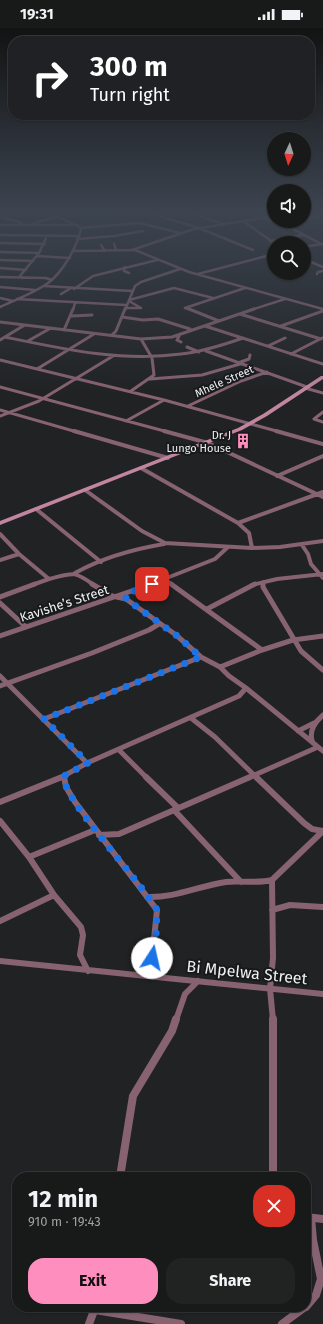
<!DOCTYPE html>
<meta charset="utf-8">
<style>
:root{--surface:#181a1a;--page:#212323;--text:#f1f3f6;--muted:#9fa1a2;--line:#363839;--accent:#fe8ebd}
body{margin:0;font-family:"Fira Sans",sans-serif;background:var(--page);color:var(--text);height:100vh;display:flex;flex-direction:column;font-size:15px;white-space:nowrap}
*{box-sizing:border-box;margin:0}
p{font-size:13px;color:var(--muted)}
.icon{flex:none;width:22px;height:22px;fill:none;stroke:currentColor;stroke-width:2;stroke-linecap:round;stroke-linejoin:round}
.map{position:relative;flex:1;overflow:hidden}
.panel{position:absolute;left:12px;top:1144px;width:299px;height:140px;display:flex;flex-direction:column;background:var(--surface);border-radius:16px;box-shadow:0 1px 3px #0004,0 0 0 1px var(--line)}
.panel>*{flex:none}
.hud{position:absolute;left:8px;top:8px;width:307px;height:84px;border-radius:16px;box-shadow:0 1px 3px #0004,0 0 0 1px var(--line);background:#202124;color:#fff;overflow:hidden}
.needle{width:26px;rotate:184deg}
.tools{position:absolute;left:267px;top:104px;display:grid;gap:8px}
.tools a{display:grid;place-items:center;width:44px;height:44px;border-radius:50%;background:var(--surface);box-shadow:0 1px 3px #0004,0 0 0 1px var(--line);font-size:20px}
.pin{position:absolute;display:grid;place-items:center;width:34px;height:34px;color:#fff;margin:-17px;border-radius:8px;box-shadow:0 2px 6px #0006}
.me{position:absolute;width:44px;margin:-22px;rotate:10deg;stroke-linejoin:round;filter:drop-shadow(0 0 3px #0008)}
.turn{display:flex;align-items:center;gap:14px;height:84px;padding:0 16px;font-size:18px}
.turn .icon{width:52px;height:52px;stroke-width:2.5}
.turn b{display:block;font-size:28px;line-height:34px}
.round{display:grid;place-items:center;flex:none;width:42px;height:42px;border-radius:16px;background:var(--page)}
.summary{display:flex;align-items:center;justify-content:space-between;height:68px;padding:0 16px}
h1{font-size:24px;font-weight:700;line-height:30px}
.cta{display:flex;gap:8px;margin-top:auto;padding:8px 16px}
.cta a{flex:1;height:46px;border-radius:16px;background:var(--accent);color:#111;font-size:16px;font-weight:700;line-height:46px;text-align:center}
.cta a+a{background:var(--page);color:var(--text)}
.status{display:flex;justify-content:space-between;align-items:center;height:28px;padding:0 20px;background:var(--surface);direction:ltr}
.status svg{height:11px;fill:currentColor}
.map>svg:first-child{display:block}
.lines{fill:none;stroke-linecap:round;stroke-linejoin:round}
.street-far5{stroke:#876270;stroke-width:2.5}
.street-far4{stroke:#876270;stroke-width:3}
.street-far3{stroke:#876270;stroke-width:4}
.street-far2{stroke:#876270;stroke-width:5}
.street-far1{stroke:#876270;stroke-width:6}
.street{stroke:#876270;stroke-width:8}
.secondary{fill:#c1869d;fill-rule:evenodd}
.route{stroke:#1a73e8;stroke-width:7;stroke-dasharray:0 12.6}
.labels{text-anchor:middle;stroke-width:4;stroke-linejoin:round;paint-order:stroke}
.far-street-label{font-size:11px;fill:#eef0f1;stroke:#17191a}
.far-poi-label{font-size:11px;fill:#eef0f1;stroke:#17191a;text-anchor:end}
.street-label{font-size:13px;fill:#eef0f1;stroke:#17191a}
.near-street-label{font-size:16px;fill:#eef0f1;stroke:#17191a}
</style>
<div class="status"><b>19:31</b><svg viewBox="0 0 49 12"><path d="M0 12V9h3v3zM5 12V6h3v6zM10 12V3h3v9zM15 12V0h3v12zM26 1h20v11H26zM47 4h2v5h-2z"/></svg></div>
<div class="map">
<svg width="323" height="1296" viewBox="0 0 323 1296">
<rect width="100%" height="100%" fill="#202223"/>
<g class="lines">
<path class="street-far5" d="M149 185 199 200 253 222
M191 185 223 196
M5 187 13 185
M2 189 22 195 21 197
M264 190 291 200 323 217
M304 191 323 187
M243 193 274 215
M32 196 59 188
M0 197H77
M284 197 296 193
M81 200 140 195 180 205
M0 207 79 208
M77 211 114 208 143 203
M270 213 303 207
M0 215 45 216
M114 216 116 222
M101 217 105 223
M304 219 322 216
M132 222 194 201 274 188
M73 223 135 222 189 244 323 281
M0 224 39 225
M37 228 70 230
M304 231 323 239
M0 232 33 233
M125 239 124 243 129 245
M0 240 26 242
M198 246 274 226
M317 246 318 244 323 243
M0 249 46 250 52 252
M22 250 20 248 39 225 46 210
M44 258 132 263
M0 259 35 262
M74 261 93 248 157 232
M61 266 71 260
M0 270 13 273
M17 271 126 277
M129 272 174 260 213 270
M0 279C15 272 34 265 48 255 62 245 78 218 81 200L52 185
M125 280H141L129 273
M73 282 75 275
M125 282 135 258 141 254 180 241
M192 282 185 280 245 260
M251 282 285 271"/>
<path class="street-far4" d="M189 281 219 293
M240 286 321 311
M71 288 92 287
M122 289 143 292 158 291 190 301
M0 294 141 311 172 309 254 281
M205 298 323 336
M281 298 323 283
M64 302 73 281
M180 306 177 312 181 314
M112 307 116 303 125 281
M5 309C63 321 121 334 181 326 202 324 223 317 243 310
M0 312 23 298
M28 313 49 301
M268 318 285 310
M187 319 199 324
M206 323 307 359
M291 326 322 310
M0 332 164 372 280 404
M238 335 249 331 250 327
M37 341 94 306
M150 351 202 347 240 336
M0 359 168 404
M305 360 323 365
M131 363 154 347 152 330 141 311
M188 378 241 353 267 344
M0 382 77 404
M323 384 314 391 323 394
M0 388 39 373 113 328
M126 393 164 372"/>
<path class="street-far3" d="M74 403 168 430
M164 403 208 415 323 469
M276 403 323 416
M141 440 238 495 249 505 252 520
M277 448 323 428
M85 462 142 503 165 515 252 520 280 519 323 513
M36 481 101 534
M238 495 323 464
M0 506 19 526 49 551C73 545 73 542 94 557
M302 517 308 526 311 536 323 550
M0 532 19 526
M75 545C102 530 134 521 164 516
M165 551 172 557
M263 554V557
M32 557 49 551
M149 557 215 531 228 519
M252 557 277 551 323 546"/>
<path class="street-far2" d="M171 556 262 622
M263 556V559L301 623 323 642
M0 569 35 556
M0 575 26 599
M207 581 255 556
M0 608 152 556
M220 639 262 622 293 612 323 608
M0 648 87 735
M0 658 92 625 149 602 159 596
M246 660 323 723
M191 690 215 709 257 750
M44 691 201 629
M300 704 298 703 314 695
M313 715C308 704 315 694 323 687
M119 722 147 750
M64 748V750
M60 750 87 735 239 668 246 660 229 648 220 639 201 629 176 607 126 571 112 568 92 556
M248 750 318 719"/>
<path class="street-far1" d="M64 749 66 759 75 774 157 882 152 930 140 947
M146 749 178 780
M256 749 304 795 312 801 323 803
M0 774 62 749
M174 782 241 854
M0 793 29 829 54 867 0 893
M99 807 119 806 250 749
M29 829 95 802
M54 867 81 899 83 907 80 927 88 943
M147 869C175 870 199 858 226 854 241 852 257 856 272 852
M272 882 290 877 323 879
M0 933 323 966
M176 992 185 966 198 953
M273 992 270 961 273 930 272 852 323 803"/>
<path class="street" d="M120 1149 133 1068 172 1003 176 991
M273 1149V991
M306 1189 323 1191
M306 1279 316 1267 321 1251 313 1212 311 1190
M95 1282 181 1296
M89 1296 95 1280
M282 1296 305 1279"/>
<path class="secondary" d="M321 348H323V351L267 388 242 402 0 497V493L238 400 263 386Z"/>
</g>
<linearGradient id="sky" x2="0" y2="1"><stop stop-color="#121313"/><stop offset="0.5" stop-color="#3c4450"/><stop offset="1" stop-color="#3c4450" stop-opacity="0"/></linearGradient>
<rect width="323" height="367" fill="url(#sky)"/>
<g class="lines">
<path class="route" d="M152 930 156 910 157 882C144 857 60 769 64 748L88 735 44 691 201 629 176 607 126 571V566L152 556"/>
</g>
<defs>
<symbol id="building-bare" viewBox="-9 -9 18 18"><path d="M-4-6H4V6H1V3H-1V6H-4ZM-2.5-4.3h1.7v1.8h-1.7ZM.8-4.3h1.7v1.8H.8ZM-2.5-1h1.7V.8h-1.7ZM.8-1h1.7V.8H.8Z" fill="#fe8ebd" stroke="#17191a" stroke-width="2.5" paint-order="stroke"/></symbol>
</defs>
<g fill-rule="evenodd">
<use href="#building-bare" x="232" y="402" width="22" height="22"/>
</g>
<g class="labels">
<g class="far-street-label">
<text transform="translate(224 353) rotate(-24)" y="4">Mhele Street</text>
</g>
<g class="far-poi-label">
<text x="231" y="411">Dr. J<tspan x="231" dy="13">Lungo House</tspan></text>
</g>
<g class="street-label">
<text transform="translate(64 575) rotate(-18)" y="5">Kavishe’s Street</text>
</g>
<g class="near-street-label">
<text transform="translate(247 944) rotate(6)" y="6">Bi Mpelwa Street</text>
</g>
</g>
</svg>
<div class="tools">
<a><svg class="needle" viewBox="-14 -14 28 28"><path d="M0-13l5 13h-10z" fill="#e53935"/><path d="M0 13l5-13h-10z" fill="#9fa1a2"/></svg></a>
<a><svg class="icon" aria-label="sound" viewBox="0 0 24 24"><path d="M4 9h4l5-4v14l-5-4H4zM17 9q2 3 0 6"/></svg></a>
<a><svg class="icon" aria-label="search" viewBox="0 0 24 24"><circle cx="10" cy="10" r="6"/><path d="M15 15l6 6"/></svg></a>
</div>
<div class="pin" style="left:152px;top:556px;background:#d93025"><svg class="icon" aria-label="arrive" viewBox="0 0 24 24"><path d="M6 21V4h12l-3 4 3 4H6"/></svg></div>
<svg class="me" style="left:152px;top:930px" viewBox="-20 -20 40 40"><circle r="19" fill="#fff"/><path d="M0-13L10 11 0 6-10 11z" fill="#1a73e8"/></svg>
<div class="hud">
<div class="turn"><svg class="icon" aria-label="right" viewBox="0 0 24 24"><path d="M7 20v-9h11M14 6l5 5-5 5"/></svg><div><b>300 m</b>Turn right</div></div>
</div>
<section class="panel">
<div class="summary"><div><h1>12 min</h1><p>910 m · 19:43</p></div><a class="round" style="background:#d93025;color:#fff"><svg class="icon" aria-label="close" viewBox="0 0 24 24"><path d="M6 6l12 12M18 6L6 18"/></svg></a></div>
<div class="cta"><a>Exit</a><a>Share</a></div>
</section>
</div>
